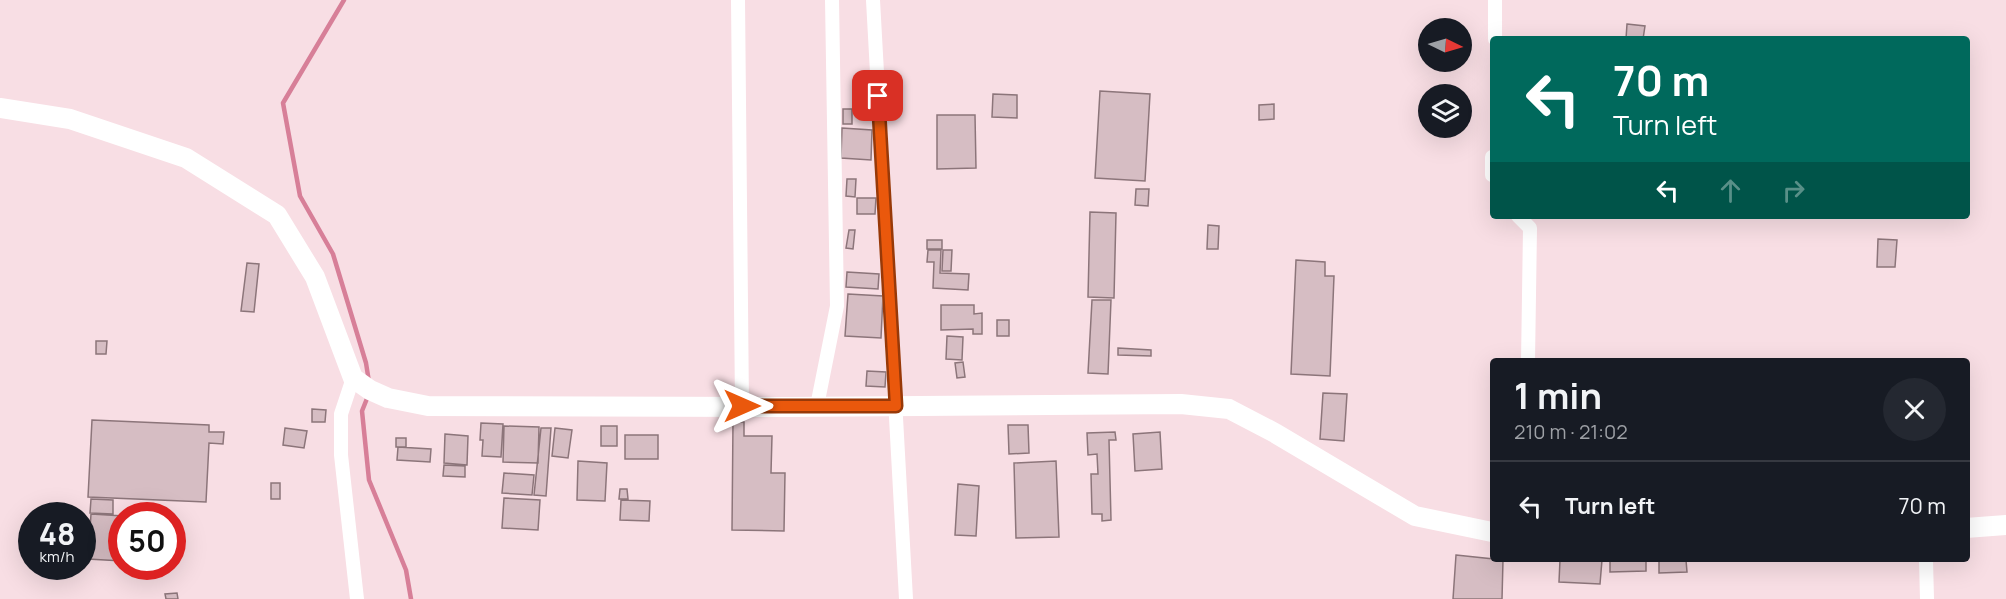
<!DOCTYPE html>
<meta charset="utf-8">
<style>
:root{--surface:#171b24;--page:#242831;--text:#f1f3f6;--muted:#9ea1a6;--line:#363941}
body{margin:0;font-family:Manrope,sans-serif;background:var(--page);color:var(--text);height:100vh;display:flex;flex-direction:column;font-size:22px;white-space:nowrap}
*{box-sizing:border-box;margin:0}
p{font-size:20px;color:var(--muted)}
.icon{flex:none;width:33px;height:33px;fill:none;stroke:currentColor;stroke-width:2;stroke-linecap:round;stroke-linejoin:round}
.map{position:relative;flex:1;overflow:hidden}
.sheet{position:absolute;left:1490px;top:358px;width:480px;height:204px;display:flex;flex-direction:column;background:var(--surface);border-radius:6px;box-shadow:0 6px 24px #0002}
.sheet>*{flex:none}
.guide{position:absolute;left:1490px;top:36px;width:480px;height:183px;border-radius:6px;box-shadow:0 6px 24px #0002;background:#00695c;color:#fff;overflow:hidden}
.needle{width:39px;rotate:95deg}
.buttons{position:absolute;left:1418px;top:18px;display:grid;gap:12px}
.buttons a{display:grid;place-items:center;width:54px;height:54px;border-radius:50%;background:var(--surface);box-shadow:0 6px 24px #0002;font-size:30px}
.speed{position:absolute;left:18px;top:502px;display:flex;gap:12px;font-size:30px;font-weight:700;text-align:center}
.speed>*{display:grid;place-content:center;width:78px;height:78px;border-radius:50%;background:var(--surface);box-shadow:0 6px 24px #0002;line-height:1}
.speed small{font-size:15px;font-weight:400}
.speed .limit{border:9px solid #d22;background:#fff;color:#111}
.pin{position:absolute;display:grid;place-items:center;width:51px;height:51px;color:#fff;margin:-26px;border-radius:12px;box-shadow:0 3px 9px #0006}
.me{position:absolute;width:66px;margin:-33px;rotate:90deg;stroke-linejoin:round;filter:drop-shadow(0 0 4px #0008)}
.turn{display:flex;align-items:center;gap:21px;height:126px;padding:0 24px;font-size:27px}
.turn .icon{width:78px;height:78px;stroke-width:2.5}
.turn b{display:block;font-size:42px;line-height:51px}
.lanes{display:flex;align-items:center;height:57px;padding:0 24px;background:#0003;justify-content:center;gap:30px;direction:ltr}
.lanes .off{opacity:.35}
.round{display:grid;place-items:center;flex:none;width:63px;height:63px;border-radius:32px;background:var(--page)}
.overview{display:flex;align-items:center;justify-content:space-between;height:102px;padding:0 24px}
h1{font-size:36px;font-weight:700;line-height:45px}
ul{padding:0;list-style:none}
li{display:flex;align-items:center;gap:18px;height:90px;padding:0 24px;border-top:2px solid var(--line)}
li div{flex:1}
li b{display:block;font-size:22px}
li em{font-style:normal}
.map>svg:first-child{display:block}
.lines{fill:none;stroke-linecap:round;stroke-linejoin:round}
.stream{stroke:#d77f98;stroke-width:4.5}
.building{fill:#d6bdc3;stroke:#8c757a;stroke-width:1.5}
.minor{stroke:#fff;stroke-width:14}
.secondary{stroke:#fff;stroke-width:20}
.route-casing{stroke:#983908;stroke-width:15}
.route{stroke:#ea580c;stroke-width:10}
</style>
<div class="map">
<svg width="2006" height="599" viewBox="0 0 2006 599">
<rect width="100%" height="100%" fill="#f8dee4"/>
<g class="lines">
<path class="stream" d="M344 0 283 103 300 196 333 254 366 363 369 382
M368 396 362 411 369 480 406 570 411 599"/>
</g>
<path class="building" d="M1627 24 1645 26 1643 39H1626Z
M1100 91 1150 94 1145 181 1095 178Z
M993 94 1017 95V118L992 117Z
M1274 104V119L1259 120V105Z
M843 109H852V124H843Z
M937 115H975L976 168 937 169Z
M842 128 872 130 871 160 841 158Z
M847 179H856L855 197 846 196Z
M1136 189H1149L1148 206 1135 205Z
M857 198H876L875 214H857Z
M1090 212 1116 213 1114 298 1088 297Z
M1208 225 1219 226 1218 249H1207Z
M849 230H855L853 249 846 248Z
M1878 239 1897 240 1895 267H1877Z
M927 240H942V249H927Z
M928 250H941L940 273 969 274 968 290 933 288 934 262H927Z
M943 250H952L951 271H942Z
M1296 260 1325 262V276H1334L1330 376 1291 374Z
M247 263 259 264 254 312 241 311Z
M847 272 879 274 878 289 846 287Z
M848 294 883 296 881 338 845 336Z
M1092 300H1111L1108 374 1088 373Z
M941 305H974V314L982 313V334H973V329L941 330Z
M997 320H1009V336H997Z
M947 336 963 337 962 360 946 359Z
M96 341H107L106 354H96Z
M1118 348 1151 350V356L1118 355Z
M963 362 965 377 957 378 955 363Z
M867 371 886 372 885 387 866 386Z
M1323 393 1347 394 1344 441 1320 439Z
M312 409 326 410 325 422H312Z
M92 420 209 425V432H224L223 444 209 443 206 502 88 497Z
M733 422H744V436H772L771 473H785L784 531 732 530Z
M481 423 503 424 501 457 482 456 483 440H480Z
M1008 425H1028L1029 453 1009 454Z
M504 426 539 427 538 463 503 462Z
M601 426H617V446H601Z
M285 428 307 431 304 448 283 445Z
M541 428H551L546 496 534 495Z
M555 428 572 430 568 458 552 456Z
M1115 432 1116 440H1109L1111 520 1102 521V514H1092L1091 474H1098L1097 454 1088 455 1087 433Z
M1160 432 1162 469 1135 471 1133 434Z
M445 434 468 436 467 465 444 463Z
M625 435H658V459H625Z
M396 438H406V447H396Z
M398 447 431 449 430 462 397 460Z
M578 461 607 463 605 501 577 500Z
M1056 461 1059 537 1016 538 1014 463Z
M444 465 465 466V477L443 476Z
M504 473 534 475 532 495 502 493Z
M271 483H280V499H271Z
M958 484 979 486 976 536 955 535Z
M620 489H627L628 499H619Z
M504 498 540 500 538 530 502 528Z
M91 499 113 500V514L90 513Z
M621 500 650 501 649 521 620 520Z
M91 514 124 516H122V561L88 559Z
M1456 555 1503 560 1502 599H1453Z
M1560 560H1602L1600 584 1559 582Z
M1610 560H1646V571L1610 572Z
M1659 560H1686L1687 572 1659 573Z
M177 593 178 599H166L165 594Z"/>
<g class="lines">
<path class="minor" d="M738 0 742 406
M873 0 906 599
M1495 0V39
M1492 157V175
M1518 216 1530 228 1528 362
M353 378 341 414V455L357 599
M817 406 837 306 832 0
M1926 560 1927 599"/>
<path class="secondary" d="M0 108 70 119 186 158 277 215 315 277 353 378 370 390 388 398 428 406 789 407 1181 404 1229 409 1275 433 1415 516 1492 532
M1966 528 2006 525"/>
</g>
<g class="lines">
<defs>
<path id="route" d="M742 406H896L878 96"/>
</defs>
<use href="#route" class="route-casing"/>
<use href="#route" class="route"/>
</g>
</svg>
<div class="buttons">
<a><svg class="needle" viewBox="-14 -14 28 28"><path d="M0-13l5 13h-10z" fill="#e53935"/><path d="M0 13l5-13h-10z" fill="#9ea1a6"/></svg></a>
<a><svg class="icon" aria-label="layers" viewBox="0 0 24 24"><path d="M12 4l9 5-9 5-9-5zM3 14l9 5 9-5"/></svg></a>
</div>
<div class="speed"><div>48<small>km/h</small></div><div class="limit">50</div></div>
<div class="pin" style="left:878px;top:96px;background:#d93025"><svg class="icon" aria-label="arrive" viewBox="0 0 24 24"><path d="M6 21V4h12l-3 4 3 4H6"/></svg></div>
<svg class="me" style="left:742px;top:406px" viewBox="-20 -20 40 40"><path d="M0-17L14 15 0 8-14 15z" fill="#ea580c" stroke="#fff" stroke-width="4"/></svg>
<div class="guide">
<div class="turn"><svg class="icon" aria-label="left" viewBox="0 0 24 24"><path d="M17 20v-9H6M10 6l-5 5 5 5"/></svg><div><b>70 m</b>Turn left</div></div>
<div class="lanes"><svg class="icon" aria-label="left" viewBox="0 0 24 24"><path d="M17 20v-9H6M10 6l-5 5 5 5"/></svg><svg class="icon off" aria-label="ahead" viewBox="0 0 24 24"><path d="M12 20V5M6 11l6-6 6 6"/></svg><svg class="icon off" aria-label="right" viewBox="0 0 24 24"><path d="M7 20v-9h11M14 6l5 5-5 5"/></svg></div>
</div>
<section class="sheet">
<div class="overview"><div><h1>1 min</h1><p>210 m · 21:02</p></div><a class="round"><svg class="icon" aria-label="close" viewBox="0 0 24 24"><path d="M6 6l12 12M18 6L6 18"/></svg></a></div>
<ul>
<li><svg class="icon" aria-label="left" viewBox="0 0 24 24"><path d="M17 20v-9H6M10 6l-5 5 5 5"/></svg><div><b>Turn left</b></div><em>70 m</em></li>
</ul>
</section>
</div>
